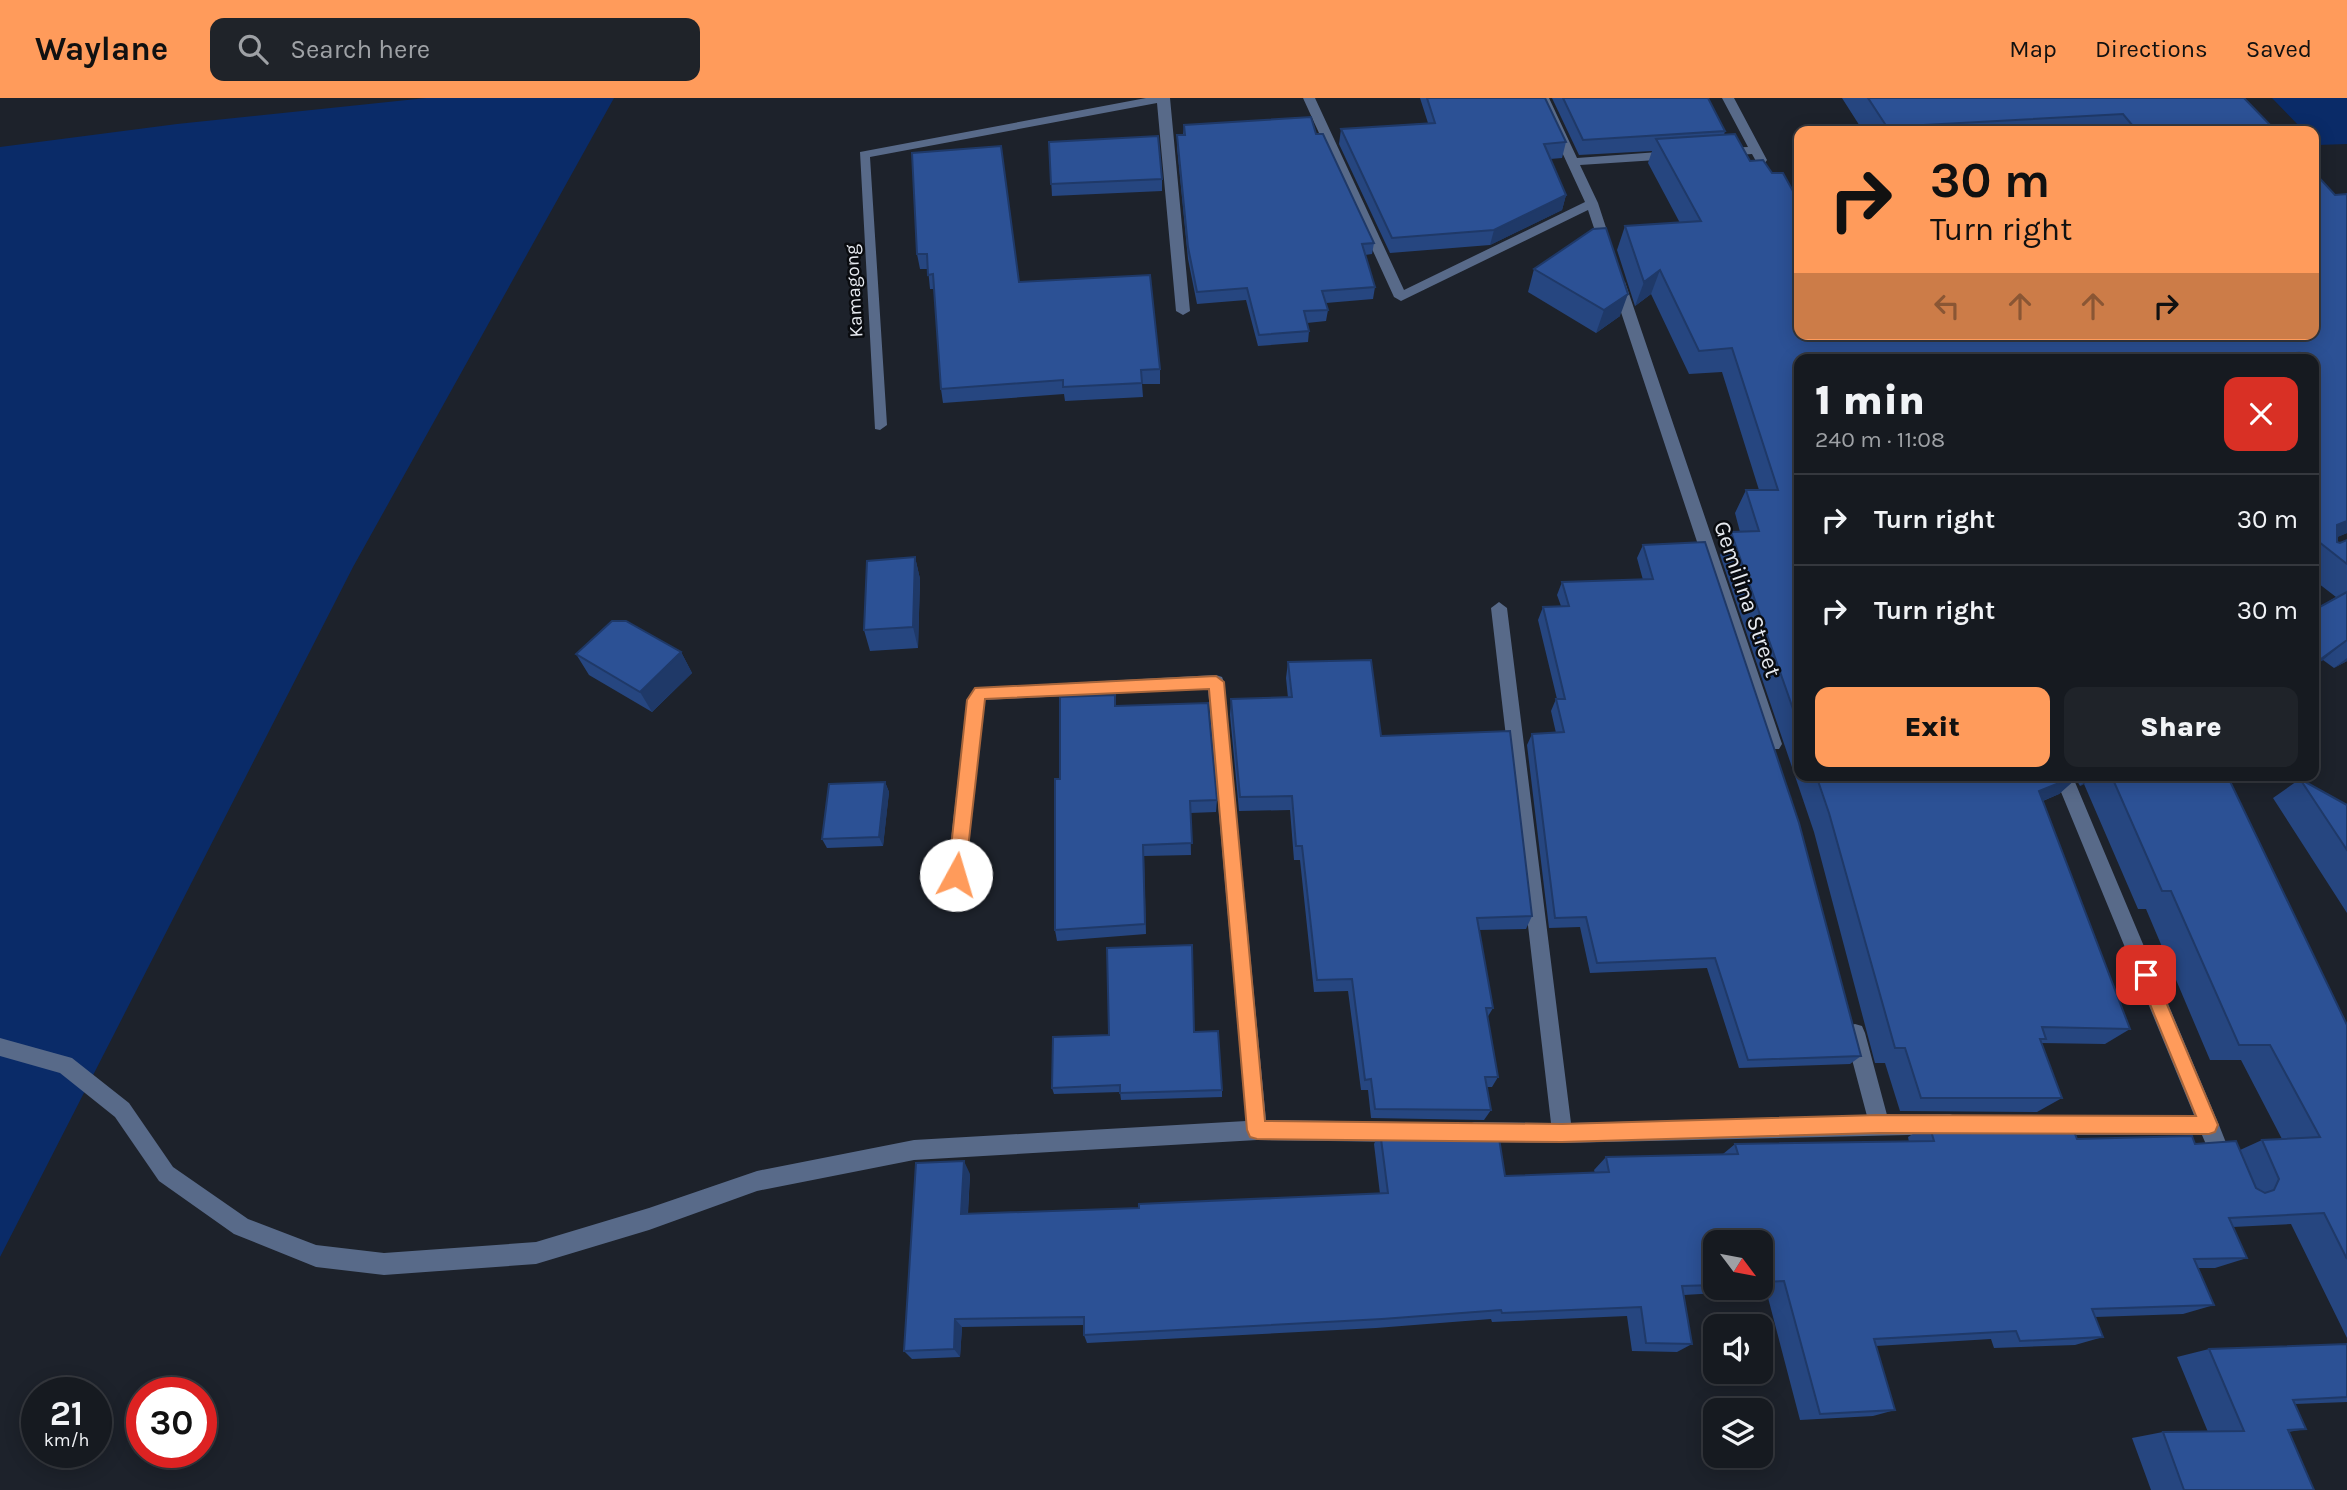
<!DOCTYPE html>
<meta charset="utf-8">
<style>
:root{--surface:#161a20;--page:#1f2329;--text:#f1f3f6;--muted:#9ea1a5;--line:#35383e;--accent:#ff9b5b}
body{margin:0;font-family:Karla,sans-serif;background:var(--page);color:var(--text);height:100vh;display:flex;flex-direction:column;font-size:26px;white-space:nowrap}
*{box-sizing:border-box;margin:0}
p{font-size:23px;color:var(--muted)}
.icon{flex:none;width:38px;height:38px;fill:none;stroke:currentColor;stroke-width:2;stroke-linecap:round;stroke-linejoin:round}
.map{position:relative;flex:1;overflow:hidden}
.drawer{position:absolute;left:1794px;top:256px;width:525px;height:427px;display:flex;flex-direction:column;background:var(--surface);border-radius:14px;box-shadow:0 4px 18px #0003,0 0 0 2px var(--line)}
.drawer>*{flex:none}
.top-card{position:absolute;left:1794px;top:28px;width:525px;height:214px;border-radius:14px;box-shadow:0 4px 18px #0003,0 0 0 2px var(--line);background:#ff9b5b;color:#111;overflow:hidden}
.needle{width:46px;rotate:122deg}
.fabs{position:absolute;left:1703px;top:1132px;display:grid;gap:14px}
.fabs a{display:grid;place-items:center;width:70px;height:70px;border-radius:14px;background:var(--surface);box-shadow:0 4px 18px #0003,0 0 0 2px var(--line);font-size:35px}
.speed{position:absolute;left:21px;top:1279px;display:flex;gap:14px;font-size:35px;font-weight:700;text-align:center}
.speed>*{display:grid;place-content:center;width:91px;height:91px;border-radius:50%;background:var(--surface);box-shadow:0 4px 18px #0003,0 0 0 2px var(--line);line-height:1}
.speed small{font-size:18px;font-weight:400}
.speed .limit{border:10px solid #d22;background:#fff;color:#111}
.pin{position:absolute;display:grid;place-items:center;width:60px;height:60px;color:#fff;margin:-30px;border-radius:14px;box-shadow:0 4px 10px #0006}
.me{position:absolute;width:77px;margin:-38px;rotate:6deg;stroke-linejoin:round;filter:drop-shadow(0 0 5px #0008)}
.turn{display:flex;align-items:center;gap:24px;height:147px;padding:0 21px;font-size:32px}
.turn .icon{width:91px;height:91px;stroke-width:2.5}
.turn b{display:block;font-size:49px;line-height:60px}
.lanes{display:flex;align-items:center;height:66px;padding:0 21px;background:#0003;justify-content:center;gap:35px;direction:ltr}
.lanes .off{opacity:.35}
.round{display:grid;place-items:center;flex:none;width:74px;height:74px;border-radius:14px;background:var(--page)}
.summary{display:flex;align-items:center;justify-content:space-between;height:119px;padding:0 21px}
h1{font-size:42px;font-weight:800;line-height:52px}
.action{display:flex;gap:14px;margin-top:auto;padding:14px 21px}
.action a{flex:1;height:80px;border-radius:14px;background:var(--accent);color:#111;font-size:28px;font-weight:800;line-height:80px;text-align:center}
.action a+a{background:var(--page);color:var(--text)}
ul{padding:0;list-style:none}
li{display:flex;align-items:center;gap:21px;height:91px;padding:0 21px;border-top:2px solid var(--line)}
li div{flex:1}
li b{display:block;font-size:26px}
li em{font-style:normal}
header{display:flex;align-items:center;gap:42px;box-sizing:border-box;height:98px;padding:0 35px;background:var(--accent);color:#111}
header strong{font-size:33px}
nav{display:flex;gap:38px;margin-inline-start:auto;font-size:24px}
.search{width:490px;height:63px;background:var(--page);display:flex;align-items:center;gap:18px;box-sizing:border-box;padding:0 24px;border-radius:14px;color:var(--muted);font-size:26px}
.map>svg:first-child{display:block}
.green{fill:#0a2b68}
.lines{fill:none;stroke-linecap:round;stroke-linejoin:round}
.minor{fill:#586a89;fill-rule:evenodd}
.wall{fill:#264680;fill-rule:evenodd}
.shaded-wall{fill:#1f3968}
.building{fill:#2c5195;stroke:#1f3968;stroke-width:2}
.route{fill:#ff9b5b;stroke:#a6653b;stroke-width:2}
.labels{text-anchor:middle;stroke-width:5;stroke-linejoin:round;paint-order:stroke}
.far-street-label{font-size:19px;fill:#e7eaf0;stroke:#090b0f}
.street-label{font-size:23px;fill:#e7eaf0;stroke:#090b0f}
</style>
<header>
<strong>Waylane</strong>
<div class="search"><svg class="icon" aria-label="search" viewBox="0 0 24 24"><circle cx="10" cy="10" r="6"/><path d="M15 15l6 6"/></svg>Search here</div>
<nav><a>Map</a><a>Directions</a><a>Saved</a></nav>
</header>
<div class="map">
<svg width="2347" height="1392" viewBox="0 0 2347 1392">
<rect width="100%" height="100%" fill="#1d222b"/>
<path class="green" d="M426 0H614L353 469 0 1159V49L177 26Z
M2272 0H2347V46L2318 47 2314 43V33H2304Z"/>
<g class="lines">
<path class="minor" d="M1146 0H1170L1190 213 1183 217 1176 213 1157 5 870 59 887 327 880 332 875 331 860 54Z
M1303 0H1315L1404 192 1585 104 1537 0H1549L1577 60 1672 53 1678 57 1672 61 1580 67 1598 105 1613 151 1612 154 1607 155 1601 151 1588 112 1401 203 1394 199Z
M1722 0H1734L1767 62 1765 65H1757L1752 56 1721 58 1715 54 1721 50 1748 49Z
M1618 180 1625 184 1782 646 1779 651H1767L1764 646 1611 184Z
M1499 504 1507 510 1571 1025 1867 1018 1845 935 1848 928 1855 926 1862 928 1865 935 1887 1017 1950 1016 1957 1019 1960 1026 1957 1033 1950 1036 1562 1045 1474 1044 1467 1041 1464 1034 1467 1027 1474 1024 1551 1025 1491 510Z
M1216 577 1222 579 1224 584 1266 1022 1404 1024 1411 1027 1414 1034 1411 1041 1404 1044 1257 1042 914 1062 757 1093 649 1132 536 1166 384 1177 316 1169 234 1136 159 1083 115 1019 60 975 0 958V940L72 960 129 1005 173 1069 248 1121 316 1147 384 1155 536 1144 649 1110 757 1073 914 1042 1246 1023 1208 591 985 602 965 777 962 783 956 785 950 783 947 777 967 602 975 590Z
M2054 677H2072L2219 1027 2234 1065 2231 1072 2224 1075 2217 1072 2202 1037H2048L2041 1034 2038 1027 2041 1020 2048 1017H2194Z"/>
</g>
<path class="wall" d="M1420 0H1545L1566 44 1562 60 1550 61 1566 97 1562 112 1490 147 1390 155 1339 46 1341 31 1428 25Z
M1552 0H1708L1725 33 1724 37 1750 63 1772 75 1793 92 1799 78V236H2314L2335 97 2347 96V435L2337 439V444L2340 445 2347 442V563L2334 570 2323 562 2314 568V512L2336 499 2314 482V261H1799V677H2227L2347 927V1240L2291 1126 2233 1129 2247 1160 2215 1170H2198L2214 1207 2183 1216 2095 1219 2103 1239 2075 1247 1994 1250 1991 1241 1876 1248 1895 1312 1873 1318 1800 1322 1766 1192 1684 1197 1692 1246 1677 1254 1632 1253 1627 1218 1492 1224 1491 1221 1376 1230 1087 1245 1084 1237V1227L962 1229 960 1259 912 1261 904 1253 970 1076 968 1116 1139 1110 1380 1096 1374 1046 1380 1033 1505 1078 1595 1075 1594 1072 1606 1059 1723 1056 1735 1046 1909 1044 1908 1039 1929 1026 2077 1041 2195 1046 2240 1052 2262 1042 2282 1041 2241 962H2210L2146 811H2138L2084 686 2080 688 2076 681 2059 696 2043 703 2130 931 2105 946 2041 945 2062 1000 2037 1014 1900 1013 1885 965H1875L1814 734 1720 457 1731 434H1740L1735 415 1746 392H1759L1722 274 1689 276 1651 196 1635 208 1617 152 1625 128 1680 125 1648 65 1652 53 1579 57ZM1715 1144H1760V1190H1715Z
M1842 0H2244L2276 33H1863Z
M1184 27 1316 36 1374 145 1372 156 1365 157 1375 189 1373 201 1326 205 1328 212 1326 223 1307 225 1309 233 1308 244 1258 248 1246 202 1197 206 1188 161 1177 49V37H1183Z
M1049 44 1162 81V93L1052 98Z
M912 55 1019 184 1160 271V286H1142L1143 299 1065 303 1064 296 943 305 941 291 934 191H930L928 171H920L917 156Z
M1534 171 1620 218 1596 235 1528 194Z
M1643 447 1861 958 1850 966 1739 970 1707 870 1590 875 1580 829 1549 830 1527 647 1532 636 1556 635 1551 613 1556 601H1557L1538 522 1543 509 1561 508 1557 497 1562 484 1643 482 1637 460Z
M915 459 920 481 918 550 870 553 864 532Z
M681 554 692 575 652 614 589 577 576 556Z
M1288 564 1381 638 1532 818 1526 831 1479 832 1493 910 1487 920 1498 979 1492 989H1487L1491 1012 1484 1022 1371 1020 1368 992H1361L1348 893 1314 894 1300 762H1294L1290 712 1239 713 1230 617 1231 601 1288 600 1286 580Z
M1115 597 1116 608 1217 702 1216 714 1190 715 1191 757 1144 758 1146 836 1057 843 1055 832 1060 681Z
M2300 681 2347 707V815L2273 700Z
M885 684 889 694 883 748 827 750 822 741Z
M1194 934 1222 992V999L1121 1002 1120 994 1054 996 1052 990Z
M2347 1246V1304L2295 1306 2306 1331 2288 1334 2314 1392H2151L2132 1340 2163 1334H2208L2177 1259 2209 1251Z"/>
<path class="shaded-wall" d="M1566 97 1562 112 1490 147 1494 132Z
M1660 172 1651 196 1635 208 1644 184Z
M1628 196 1620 218 1596 235 1604 212Z
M2347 423V435L2321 446 2337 427Z
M915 459 920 481 918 550 913 529Z
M2347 542 2323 562 2314 568V566Z
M681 554 692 575 652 614 640 594Z
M2347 560V563L2334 570Z
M2080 677 2059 696 2018 713 2039 693Z
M2092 677H2095L2084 686 2080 688Z
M885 684 889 694 883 748 879 739Z
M964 1063 970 1076 967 1127 961 1116Z
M955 1221 962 1229 960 1259 954 1251Z"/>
<path class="building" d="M1427 0H1545L1566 44 1544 46 1566 97 1494 132 1392 140 1341 31 1435 25Z
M1563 0H1708L1725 33 1583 42Z
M1868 0H2244L2276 33H2137L2123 16 1887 29Z
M1311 19 1316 36H1323L1374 145 1362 146 1375 189 1322 193 1328 212 1304 213 1309 233 1259 237 1247 190 1197 194 1188 149 1177 37H1185L1184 27Z
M1735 36 1750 63 1763 62 1772 75H1783L1799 104V236H1869L1870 238 1888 239 1889 236H2314V74L2335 97 2347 96V423L2337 427V444L2340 445 2347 442V466L2314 440V261H2288L2297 255 2154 261H1799V628L1731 434 1759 433 1746 392H1778L1732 250 1699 253 1660 172 1644 184 1625 128 1701 123 1656 41Z
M1158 38 1162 81 1051 86 1049 44Z
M1001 48 1019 184 1150 177 1160 271 1141 272 1142 285 1063 289V282L941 291 933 176 928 177 927 156H917L912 55Z
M1606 130 1628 196 1604 212 1534 171 1593 131Z
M1705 444 1799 725 1861 958 1748 962 1715 860 1597 865 1586 819 1555 820 1532 636 1564 634 1556 601H1565L1543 509 1569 508 1562 484 1653 481 1643 447Z
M915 459 913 529 864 532 867 463Z
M2347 494V542L2314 566V512Z
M612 523H626L681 554 640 594 576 556Z
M1371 562 1381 638 1510 633 1532 818 1477 820 1493 910H1486L1498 979H1485L1491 1012 1375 1011 1371 981 1365 982 1352 881 1317 882 1302 748H1296L1292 698 1240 699 1231 601 1292 599 1288 564Z
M1115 597V608L1208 605 1217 702 1190 703 1192 745 1143 747 1145 826 1055 832V681H1060V599Z
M1816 677H2079L2039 693 2130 931 2042 929 2046 941H2040L2062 1000H1921L1905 950H1895L1829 715Z
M2111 677H2227L2347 927V1161L2324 1115 2229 1120 2247 1160 2194 1161 2214 1207 2092 1211 2103 1239 2020 1243 2016 1233 1874 1241 1895 1312 1820 1316 1784 1183 1760 1184V1144H1715V1187L1682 1188 1692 1246 1646 1245 1641 1209 1502 1215 1501 1212 1382 1221 1084 1237V1219L955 1221 954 1251 904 1253 916 1065 964 1063 961 1116 1139 1110V1106L1388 1095 1380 1033 1498 1034 1505 1078 1609 1074 1606 1059 1738 1056 1735 1046 1934 1043 1929 1026H2071L2077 1041 2192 1038 2195 1046 2236 1043 2256 1090 2265 1095 2274 1092 2279 1081 2262 1042 2320 1039 2270 947H2239L2171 793H2162Z
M2300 681 2347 707V752Z
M885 684 879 739 822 741 829 686Z
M1192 847 1194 934 1218 933 1222 992 1120 995V987L1052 990 1053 939 1109 937 1107 850Z
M2347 1246V1299L2293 1302 2306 1331 2288 1332 2314 1392H2184L2163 1334 2244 1333 2209 1251Z"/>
<path class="route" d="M1216 578 1224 584 1265 1023 1562 1026 1879 1017 2196 1018 2138 877 2140 871 2146 869 2152 871 2218 1027 2215 1034 2209 1036 1879 1035 1562 1044 1257 1041 1250 1039 1247 1032 1209 591 985 601 965 777 962 782 956 784 951 782 948 777 967 602 975 590Z"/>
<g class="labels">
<g class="far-street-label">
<text transform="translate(853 193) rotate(-93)" y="7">Kamagong</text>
</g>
<g class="street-label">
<text transform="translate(1748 501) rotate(71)" y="8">Gemilina Street</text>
</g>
</g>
</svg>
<div class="fabs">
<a><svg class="needle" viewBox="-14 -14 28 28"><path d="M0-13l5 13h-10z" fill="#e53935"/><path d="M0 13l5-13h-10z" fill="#9ea1a5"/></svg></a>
<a><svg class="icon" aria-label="sound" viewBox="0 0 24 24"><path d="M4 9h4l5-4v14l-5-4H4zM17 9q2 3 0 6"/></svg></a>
<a><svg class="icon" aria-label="layers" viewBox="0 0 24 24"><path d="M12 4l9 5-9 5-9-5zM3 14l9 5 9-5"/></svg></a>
</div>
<div class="speed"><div>21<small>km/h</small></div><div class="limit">30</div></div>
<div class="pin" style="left:2146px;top:877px;background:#d93025"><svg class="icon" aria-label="arrive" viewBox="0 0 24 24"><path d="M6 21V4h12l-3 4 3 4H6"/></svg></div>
<svg class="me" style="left:956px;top:777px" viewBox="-20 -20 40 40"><circle r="19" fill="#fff"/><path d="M0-13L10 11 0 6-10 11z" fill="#ff9b5b"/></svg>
<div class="top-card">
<div class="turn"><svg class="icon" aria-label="right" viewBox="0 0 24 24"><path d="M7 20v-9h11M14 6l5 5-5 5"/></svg><div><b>30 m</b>Turn right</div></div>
<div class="lanes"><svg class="icon off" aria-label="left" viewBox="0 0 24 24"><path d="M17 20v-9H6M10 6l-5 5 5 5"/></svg><svg class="icon off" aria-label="ahead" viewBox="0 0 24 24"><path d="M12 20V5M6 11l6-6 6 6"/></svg><svg class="icon off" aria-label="ahead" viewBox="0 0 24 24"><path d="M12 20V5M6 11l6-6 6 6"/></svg><svg class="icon" aria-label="right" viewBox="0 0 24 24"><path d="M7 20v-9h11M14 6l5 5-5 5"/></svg></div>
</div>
<section class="drawer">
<div class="summary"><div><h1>1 min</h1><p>240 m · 11:08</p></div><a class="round" style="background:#d93025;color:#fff"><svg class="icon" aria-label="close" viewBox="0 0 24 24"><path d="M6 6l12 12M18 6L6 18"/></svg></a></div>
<ul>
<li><svg class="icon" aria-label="right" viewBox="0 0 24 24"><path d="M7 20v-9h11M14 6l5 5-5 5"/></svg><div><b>Turn right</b></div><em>30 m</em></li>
<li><svg class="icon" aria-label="right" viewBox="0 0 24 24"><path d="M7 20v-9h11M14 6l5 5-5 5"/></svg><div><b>Turn right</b></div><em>30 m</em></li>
</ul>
<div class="action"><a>Exit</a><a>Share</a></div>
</section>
</div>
